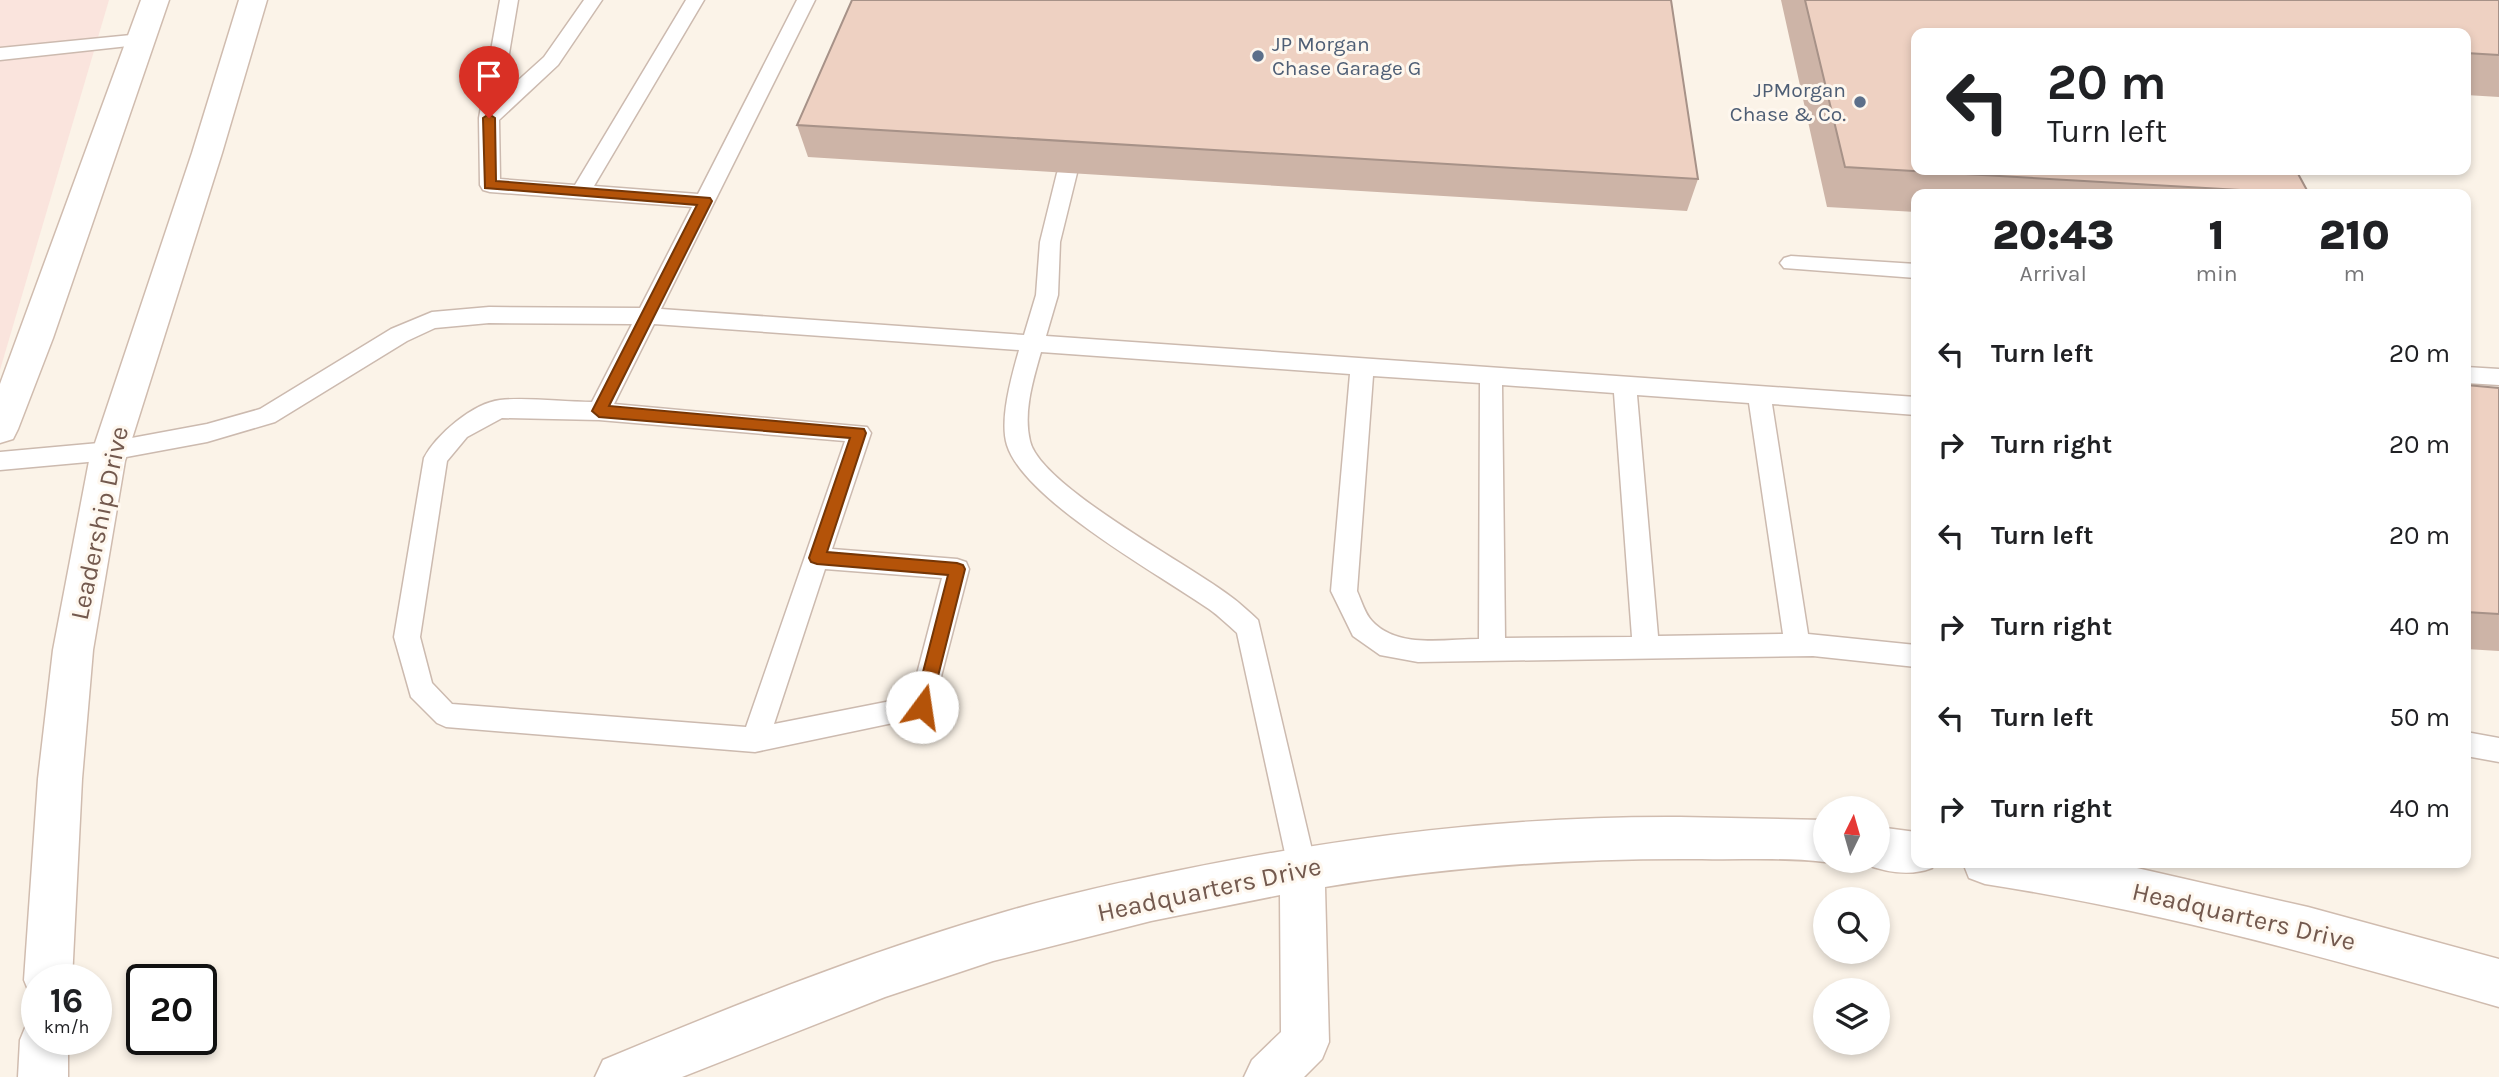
<!DOCTYPE html>
<style>
:root{--surface:#fff;--page:#f2f2f2;--text:#202124;--muted:#757577}
body{margin:0;font-family:Karla,sans-serif;background:var(--page);color:var(--text);height:100vh;display:flex;flex-direction:column;font-size:26px;white-space:nowrap}
*{box-sizing:border-box;margin:0}
p{font-size:23px;color:var(--muted)}
.icon{flex:none;width:38px;height:38px;fill:none;stroke:currentColor;stroke-width:2;stroke-linecap:round;stroke-linejoin:round}
.map{position:relative;flex:1;overflow:hidden}
.drawer{position:absolute;left:1911px;top:189px;width:560px;height:679px;display:flex;flex-direction:column;background:var(--surface);border-radius:14px;box-shadow:0 4px 10px #0003}
.drawer>*{flex:none}
.banner{position:absolute;left:1911px;top:28px;width:560px;height:147px;border-radius:14px;box-shadow:0 4px 10px #0003;background:#fff;color:var(--text);overflow:hidden}
.needle{width:46px;rotate:5deg}
.buttons{position:absolute;left:1813px;top:796px;display:grid;gap:14px}
.buttons a{display:grid;place-items:center;width:77px;height:77px;border-radius:50%;background:var(--surface);box-shadow:0 4px 10px #0003;font-size:35px}
.speed{position:absolute;left:21px;top:964px;display:flex;gap:14px;font-size:35px;font-weight:700;text-align:center}
.speed>*{display:grid;place-content:center;width:91px;height:91px;border-radius:50%;background:var(--surface);box-shadow:0 4px 10px #0003;line-height:1}
.speed small{font-size:18px;font-weight:400}
.speed .limit{border:4px solid #111;border-radius:10px;background:#fff;color:#111}
.pin{position:absolute;display:grid;place-items:center;width:60px;height:60px;color:#fff;margin:-72px -30px;border-radius:50% 50% 50% 0;rotate:-45deg;box-shadow:0 0 7px #0007}
.pin .icon{rotate:45deg}
.me{position:absolute;width:77px;margin:-38px;rotate:14deg;stroke-linejoin:round;filter:drop-shadow(0 0 5px #0008)}
.turn{display:flex;align-items:center;gap:24px;height:147px;padding:0 21px;font-size:32px}
.turn .icon{width:91px;height:91px;stroke-width:2.5}
.turn b{display:block;font-size:49px;line-height:60px}
.eta{display:flex;justify-content:space-evenly;align-items:center;height:119px;text-align:center}
.eta b{font-size:42px;font-weight:800;line-height:49px}
ul{padding:0;list-style:none}
li{display:flex;align-items:center;gap:21px;height:91px;padding:0 21px}
li div{flex:1}
li b{display:block;font-size:26px}
li em{font-style:normal}
.map>svg:first-child{display:block}
.commercial{fill:#fae4dd}
.lines{fill:none;stroke-linecap:round;stroke-linejoin:round}
.lane-casing{stroke:#ccbaaf;stroke-width:3}
.secondary-casing{stroke:#d0bcaf;stroke-width:3}
.lane{fill:#fff;fill-rule:evenodd}
.secondary{fill:#fff;fill-rule:evenodd}
.wall{fill:#cdb4a7}
.building{fill:#eed1c2;stroke:#a79288;stroke-width:2}
.route{fill:#b45309;stroke:#753606;stroke-width:2}
.service-dot{fill:#5c6f8a;stroke:#fef7ee;stroke-width:2.5}
.labels{text-anchor:middle;stroke-width:6;stroke-linejoin:round;paint-order:stroke}
.far-service-label{font-size:21px;fill:#4e5e75;stroke:#fef7ee;text-anchor:start}
.street-label{font-size:26px;fill:#73594e;stroke:#fef7ee}
</style>
<div class="map">
<svg width="2499" height="1077" viewBox="0 0 2499 1077">
<rect width="100%" height="100%" fill="#fbf3e8"/>
<path class="commercial" d="M0 0H109L0 370Z"/>
<g class="lines">
<defs>
<path id="lane" d="M500 0H518L502 95 544 57 584 0H602L558 65 499 120 500 179 575 185 686 0H704L594 186 698 194 797 0H815L661 309 1024 335 1036 295 1040 242 1057 173 1060 168H1074L1077 173 1060 242 1058 295 1046 336 1916 397V415L1772 404 1808 634 1916 645V667L1813 656 1418 662 1380 655 1353 636 1331 591 1350 374 1041 352C1033 380 1023 412 1030 441 1040 486 1190 565 1230 596 1240 603 1249 612 1258 620L1316 867 1312 877 1302 881 1292 877 1288 867 1237 633C1228 625 1219 616 1209 609 1160 575 1024 500 1007 445 999 420 1012 375 1019 350L654 324 614 404 867 427 871 433 832 549 957 559 966 562 969 569 931 715 755 752 446 727 437 723 411 697 394 637 424 458C436 435 473 403 500 400 529 397 562 402 592 402L632 324 489 323 435 328 407 341 275 422 207 442 110 460 0 470V452L110 442 207 424 260 409 391 329 432 312 489 307 640 308 692 207 490 192 483 190 480 185 479 118ZM1373 376 1480 383 1479 639C1445 639 1398 649 1372 621 1365 614 1361 600 1357 591ZM1502 385 1614 393 1632 637 1505 638ZM1637 395 1749 403 1783 634 1658 636ZM502 418 599 420 845 441 746 727 452 704 432 683 420 637 447 461 467 437ZM825 569 942 578 911 697 774 724Z
M141 34 150 40 147 44 0 60V48Z
M1791 256 1916 264V278L1784 268 1780 263 1784 258Z
M2466 367 2499 369V385L2466 383Z
M2466 732 2499 738V762L2466 756Z"/>
<path id="secondary" d="M141 0H169L53 338 18 429 13 439 0 443V384Z
M239 0H267L222 153 125 461 93 650 82 779 72 980H37V999L31 997 24 980 38 779 53 650 89 461 192 153Z
M1680 817 1825 820V861H1828L1825 862C1785 857 1743 860 1702 859 1573 858 1453 866 1325 887L1329 1042 1322 1059 1304 1077H1244L1252 1060 1281 1032 1280 895 1151 921 993 961 885 997 682 1077H595L603 1060C730 1007 859 955 991 916 1053 897 1117 883 1181 870 1348 836 1509 816 1680 817Z
M1878 827 1916 832V863H1934L1932 868C1909 877 1885 872 1862 863L1861 861H1878Z
M1963 863H2115L2308 907 2499 959V1007C2329 958 2160 911 1985 884L1969 878Z
M37 1019V1040H68V1077H18L20 1040 27 1023Z"/>
</defs>
<use href="#lane" class="lane-casing"/>
<use href="#secondary" class="secondary-casing"/>
<use href="#lane" class="lane"/>
<use href="#secondary" class="secondary"/>
</g>
<path class="wall" d="M1781 0H2499V97L2466 95V33H1916L2308 194H1916V212L1827 207Z
M797 125 1698 179 1687 211 808 157Z
M2466 385 2499 388V651L2466 649Z"/>
<path class="building" d="M852 0H1671L1698 179 797 125Z
M1805 0H2499V55L2466 53V33H1916V170H2296L2309 194 1845 167Z
M2466 385 2499 388V614L2466 612Z"/>
<path class="route" d="M489 114 495 118 496 181 710 198 712 201 609 406 864 429 866 433 827 552 957 563 963 565 965 569 929 712 922 714 916 712 914 707 948 575 817 564 811 562 809 558 850 438 599 417 592 411 697 205 485 188 483 118Z"/>
<g class="service-dot">
<circle cx="1258" cy="56" r="7"/>
<circle cx="1860" cy="102" r="7"/>
</g>
<g class="labels">
<g class="far-service-label">
<text x="1272" y="51">JP Morgan<tspan x="1272" dy="24">Chase Garage G</tspan></text>
<text x="1846" y="97" text-anchor="end">JPMorgan<tspan x="1846" dy="24">Chase &amp; Co.</tspan></text>
</g>
<g class="street-label">
<text transform="translate(99 523) rotate(-78)" y="9">Leadership Drive</text>
<text transform="translate(1209 889) rotate(-12)" y="9">Headquarters Drive</text>
<text transform="translate(2244 916) rotate(13)" y="9">Headquarters Drive</text>
</g>
</g>
</svg>
<div class="buttons">
<a><svg class="needle" viewBox="-14 -14 28 28"><path d="M0-13l5 13h-10z" fill="#e53935"/><path d="M0 13l5-13h-10z" fill="#757577"/></svg></a>
<a><svg class="icon" aria-label="search" viewBox="0 0 24 24"><circle cx="10" cy="10" r="6"/><path d="M15 15l6 6"/></svg></a>
<a><svg class="icon" aria-label="layers" viewBox="0 0 24 24"><path d="M12 4l9 5-9 5-9-5zM3 14l9 5 9-5"/></svg></a>
</div>
<div class="speed"><div>16<small>km/h</small></div><div class="limit">20</div></div>
<div class="pin" style="left:489px;top:118px;background:#d93025"><svg class="icon" aria-label="arrive" viewBox="0 0 24 24"><path d="M6 21V4h12l-3 4 3 4H6"/></svg></div>
<svg class="me" style="left:922px;top:707px" viewBox="-20 -20 40 40"><circle r="19" fill="#fff"/><path d="M0-13L10 11 0 6-10 11z" fill="#b45309"/></svg>
<div class="banner">
<div class="turn"><svg class="icon" aria-label="left" viewBox="0 0 24 24"><path d="M17 20v-9H6M10 6l-5 5 5 5"/></svg><div><b>20 m</b>Turn left</div></div>
</div>
<section class="drawer">
<div class="eta">
<div><b>20:43</b><p>Arrival</p></div>
<div><b>1</b><p>min</p></div>
<div><b>210</b><p>m</p></div>
</div>
<ul>
<li><svg class="icon" aria-label="left" viewBox="0 0 24 24"><path d="M17 20v-9H6M10 6l-5 5 5 5"/></svg><div><b>Turn left</b></div><em>20 m</em></li>
<li><svg class="icon" aria-label="right" viewBox="0 0 24 24"><path d="M7 20v-9h11M14 6l5 5-5 5"/></svg><div><b>Turn right</b></div><em>20 m</em></li>
<li><svg class="icon" aria-label="left" viewBox="0 0 24 24"><path d="M17 20v-9H6M10 6l-5 5 5 5"/></svg><div><b>Turn left</b></div><em>20 m</em></li>
<li><svg class="icon" aria-label="right" viewBox="0 0 24 24"><path d="M7 20v-9h11M14 6l5 5-5 5"/></svg><div><b>Turn right</b></div><em>40 m</em></li>
<li><svg class="icon" aria-label="left" viewBox="0 0 24 24"><path d="M17 20v-9H6M10 6l-5 5 5 5"/></svg><div><b>Turn left</b></div><em>50 m</em></li>
<li><svg class="icon" aria-label="right" viewBox="0 0 24 24"><path d="M7 20v-9h11M14 6l5 5-5 5"/></svg><div><b>Turn right</b></div><em>40 m</em></li>
</ul>
</section>
</div>
